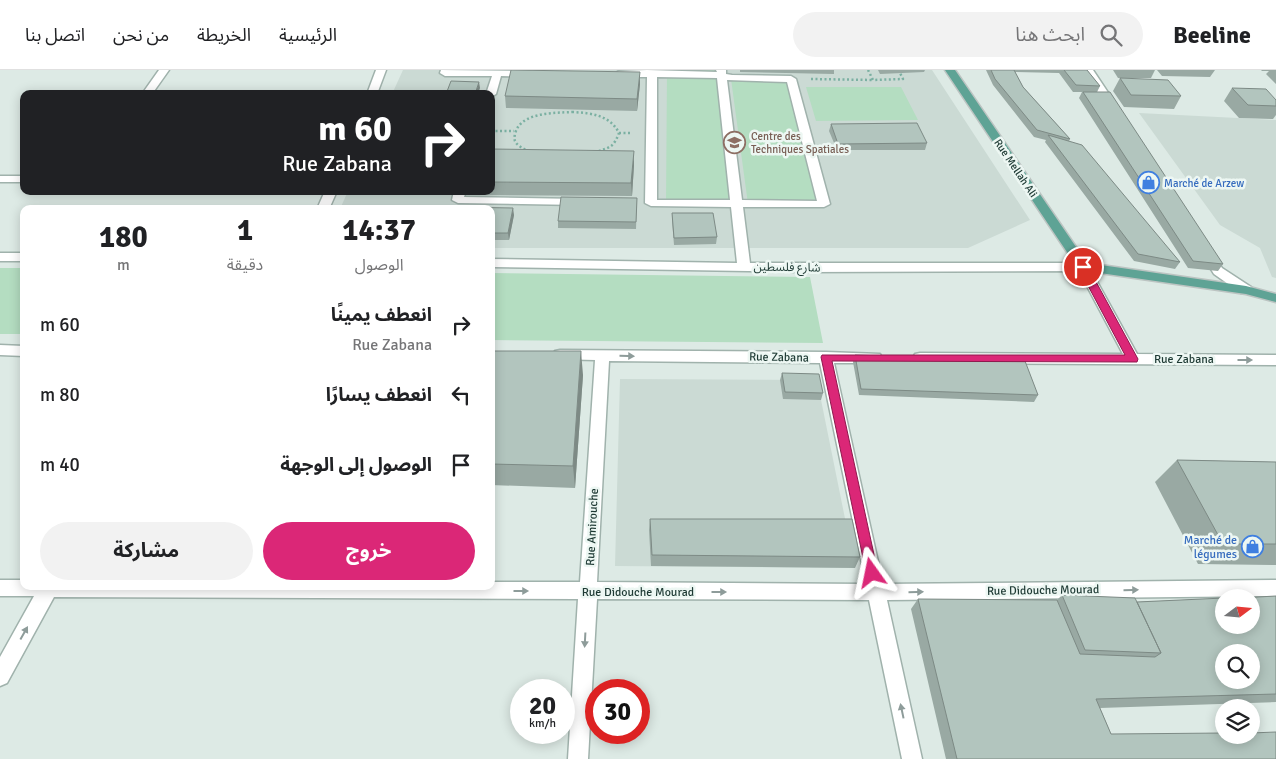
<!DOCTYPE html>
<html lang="ar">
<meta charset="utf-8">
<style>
:root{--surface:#fff;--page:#f2f2f2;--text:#202124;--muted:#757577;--line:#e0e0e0;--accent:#db2777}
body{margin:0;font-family:Signika,"Noto Sans Arabic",sans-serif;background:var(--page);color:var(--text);direction:rtl;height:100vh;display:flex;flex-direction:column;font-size:19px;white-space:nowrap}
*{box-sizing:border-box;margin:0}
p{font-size:16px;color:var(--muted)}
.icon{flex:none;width:28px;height:28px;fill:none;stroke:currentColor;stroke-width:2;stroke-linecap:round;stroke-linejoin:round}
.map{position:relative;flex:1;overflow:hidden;direction:ltr}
.side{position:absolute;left:20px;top:135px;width:475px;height:385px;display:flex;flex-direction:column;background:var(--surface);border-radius:10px;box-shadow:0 2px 12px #0003;direction:rtl}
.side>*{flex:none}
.guide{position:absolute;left:20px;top:20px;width:475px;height:105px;border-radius:10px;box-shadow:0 2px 12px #0003;direction:rtl;background:#202124;color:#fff;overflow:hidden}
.needle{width:32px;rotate:74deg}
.controls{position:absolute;left:1215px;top:519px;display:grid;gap:10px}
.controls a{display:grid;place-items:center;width:45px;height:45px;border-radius:50%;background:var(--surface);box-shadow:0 2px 12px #0003;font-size:25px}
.speed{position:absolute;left:510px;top:609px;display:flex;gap:10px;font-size:25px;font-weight:700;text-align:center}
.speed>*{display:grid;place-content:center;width:65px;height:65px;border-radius:50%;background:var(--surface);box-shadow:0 2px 12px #0003;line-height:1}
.speed small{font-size:12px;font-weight:400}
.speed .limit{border:8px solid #d22;background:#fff;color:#111}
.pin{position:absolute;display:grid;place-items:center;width:42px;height:42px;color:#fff;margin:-21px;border:2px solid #fff;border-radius:50%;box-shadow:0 1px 5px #0007}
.me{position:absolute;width:55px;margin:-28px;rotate:348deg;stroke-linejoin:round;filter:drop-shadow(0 0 4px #0008)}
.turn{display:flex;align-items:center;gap:18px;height:105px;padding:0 20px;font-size:22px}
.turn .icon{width:65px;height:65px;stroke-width:2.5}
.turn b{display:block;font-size:35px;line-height:42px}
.eta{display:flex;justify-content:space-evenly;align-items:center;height:85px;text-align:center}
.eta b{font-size:30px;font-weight:700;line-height:35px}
.button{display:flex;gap:10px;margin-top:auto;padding:10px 20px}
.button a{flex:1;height:58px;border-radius:30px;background:var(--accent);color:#fff;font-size:20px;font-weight:700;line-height:58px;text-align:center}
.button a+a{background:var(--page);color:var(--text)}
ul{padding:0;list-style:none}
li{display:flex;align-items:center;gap:15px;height:70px;padding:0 20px}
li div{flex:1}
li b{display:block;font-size:19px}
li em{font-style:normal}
header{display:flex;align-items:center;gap:30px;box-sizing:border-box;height:70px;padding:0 25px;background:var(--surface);border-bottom:1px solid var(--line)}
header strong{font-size:24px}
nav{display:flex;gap:28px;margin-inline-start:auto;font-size:18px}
.search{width:350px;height:45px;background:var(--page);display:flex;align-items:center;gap:12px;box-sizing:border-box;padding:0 18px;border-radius:28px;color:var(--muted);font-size:19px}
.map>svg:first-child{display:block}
.built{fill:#cbdad4}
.green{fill:#b4ddc1}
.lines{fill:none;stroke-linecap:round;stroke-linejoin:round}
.minor-casing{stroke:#a0b2ac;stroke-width:3}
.major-casing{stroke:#bcc4c2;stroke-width:3}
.path{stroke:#7bb0a2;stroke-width:2.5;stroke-dasharray:2 2.5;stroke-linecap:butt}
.minor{fill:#fff;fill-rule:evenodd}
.major{fill:#5ea395;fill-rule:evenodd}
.wall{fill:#99a9a3}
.shaded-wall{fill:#7d8a85}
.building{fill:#b2c5be;stroke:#7d8a85;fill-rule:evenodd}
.oneway{fill:#8e9c9a}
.route{fill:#db2777;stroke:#8e194d}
.labels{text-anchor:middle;stroke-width:5;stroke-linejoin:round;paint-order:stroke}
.far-education-label{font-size:11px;fill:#785e54;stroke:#edf7f3;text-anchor:start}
.far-street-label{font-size:11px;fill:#1e3a34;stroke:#edf7f3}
.far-shop-label{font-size:11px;fill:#366cbe;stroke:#edf7f3;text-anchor:start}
.street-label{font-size:12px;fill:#1e3a34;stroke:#edf7f3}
.shop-label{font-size:12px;fill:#366cbe;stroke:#edf7f3;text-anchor:end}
</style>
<header>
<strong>Beeline</strong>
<div class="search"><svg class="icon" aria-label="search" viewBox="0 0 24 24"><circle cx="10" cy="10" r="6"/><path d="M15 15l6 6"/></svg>ابحث هنا</div>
<nav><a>الرئيسية</a><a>الخريطة</a><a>من نحن</a><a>اتصل بنا</a></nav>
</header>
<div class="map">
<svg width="1276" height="689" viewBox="0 0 1276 689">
<rect width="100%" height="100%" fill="#ddeae5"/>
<path class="built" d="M403 0H932L1030 150 968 178H491V139H340L348 121H491V24H392Z
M1139 43 1276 50V208L1272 207 1260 178 1220 155Z
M620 309 817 310 855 498 615 496Z"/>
<path class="green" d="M667 0H721L738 135 666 133Z
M731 9H791L824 134H748Z
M806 17H901L918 50 816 51Z
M0 198H24V264H0Z
M491 203 810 207 823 273 491 270Z"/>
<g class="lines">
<defs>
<path id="minor" d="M159 0H169L152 24H142Z
M376 0H386L377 24H367Z
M441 0 529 1 534 4 529 7 501 6 496 24 491 27V24H486L492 6H445L440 3Z
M647 0 717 2 716 0H726V4L732 5 791 6 796 9 830 134 824 137H743L750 193H1083L1089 197 1137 284 1276 285V295L920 293 915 292 913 288 915 284 920 283 1123 284 1079 201 806 202 491 197V189L737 193 731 137 651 136 645 133 647 7H619L614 4 619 1ZM657 7 717 8 730 130H657ZM727 10 787 12 817 131 742 130Z
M1083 0H1093L1119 39 1118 41H1110Z
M0 106H24V112H0Z
M325 121H337L329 139H317Z
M454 121H466L464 127 579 129 585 132 579 135 458 133 452 130Z
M1208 181 1212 182 1222 198 1251 217 1252 220 1251 223H1241L1214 204 1202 185Z
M0 183H24V191H0Z
M0 275 24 276V286L0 285Z
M560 280 826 282 880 284 882 288 880 292 875 293H834L883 514 1276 510V526L887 530 922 689H902L869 530 597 529 588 689H568L578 529 54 527 7 613 0 616V587L34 526H0V510H24V516H491V512H580L595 290 555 289 553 285 555 281ZM609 291 820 293 866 514 597 512Z"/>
<path id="major" d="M945 0H955L1087 193 1246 216 1276 224V232L1246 224 1079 200Z"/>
</defs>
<use href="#minor" class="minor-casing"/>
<use href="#major" class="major-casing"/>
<path class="path" d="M868 0 873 10 903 9 900 3
M811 9 873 10
M572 42C591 43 610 45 619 63 617 68 615 73 611 76 592 88 534 90 518 75 514 71 514 69 515 64 520 42 554 43 572 42Z
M491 61H514
M619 63H631"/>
<use href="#minor" class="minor"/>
<use href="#major" class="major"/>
</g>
<path class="wall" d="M740 0H834V4L740 2Z
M878 0H925L924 2 880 4Z
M986 0H1087L1100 16 1097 22 1223 194 1218 201 1188 198 1079 28 1082 22H1073L1059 3 1015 2 1023 17 1070 69 1069 71 1180 192 1175 199 1134 191 1045 72 1046 70 1034 67 993 15Z
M1113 0H1155L1151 8H1118Z
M1157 0H1215L1210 7 1162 6Z
M1261 0H1276V14L1266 4 1269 1H1262Z
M1120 8 1181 26 1174 39 1124 37 1113 21Z
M640 14 637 41 506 38 505 26Z
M1232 18 1276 30V45L1273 49 1239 48 1224 31Z
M831 54 927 73 925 80H837L829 61Z
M491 79 634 95 632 126 482 125 481 121H491Z
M637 128 636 159 558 158V151Z
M491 139 514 145 509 170H491Z
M672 143 717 167 716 174 674 175 672 150Z
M491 281 583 305 575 418 491 415Z
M855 285 1038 325 1034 332 859 325 853 292Z
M782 303 823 323 821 330 783 329 780 310Z
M1177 390 1276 392V495L1198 494 1155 412Z
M650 449 860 487 855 498 651 496 649 460Z
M1062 525 1137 532 1276 526V632L1100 638 1111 664 1276 689H946L911 539 918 529 1057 530Z"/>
<path class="shaded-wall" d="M640 2V14L637 41V29Z
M479 12 480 18 478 24H475Z
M634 81V95L632 126 631 113Z
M513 138 514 145 509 170 508 163Z
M581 281 583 305 575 418 573 396Z"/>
<path class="building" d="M511 0 640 2 637 29 505 26Z
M991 0H1014L1023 17 1070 69 1037 60 995 9Z
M1064 0H1087L1100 16 1076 15Z
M1120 8 1168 10 1181 26 1131 25Z
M451 11 479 12 475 24H446Z
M1232 18 1266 19 1276 30V36L1248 35Z
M1083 22H1110L1223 194 1193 191Z
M917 53 927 73 838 74 831 54Z
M1048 65 1082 75 1180 192 1138 184Z
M491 79 634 81 631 113 491 112Z
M561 127 637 128 636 152 558 151Z
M454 137 513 138 508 163H491V139H454Z
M672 143H713L717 167 674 168Z
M491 281H581L573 396 491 394Z
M855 285 1025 291 1038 325 861 319Z
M782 303 819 304 823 323 785 322Z
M1177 390 1276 392V474H1223Z
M650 449H852L860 487 652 485Z
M1062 525 1135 528 1161 583 1085 580Z
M1276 526V624L1096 629 1111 664 1224 663V665H1251V663L1276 662V689H957L918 529 1057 530 1080 584 1155 587 1161 583 1137 532 1224 528V555H1251V528H1240ZM1224 582H1251V610H1224Z"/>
<defs><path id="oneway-solid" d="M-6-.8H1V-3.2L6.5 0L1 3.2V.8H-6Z" transform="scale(1.25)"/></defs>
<g class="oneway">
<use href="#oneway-solid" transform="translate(627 286) rotate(1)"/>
<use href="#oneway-solid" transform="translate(1245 290)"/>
<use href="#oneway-solid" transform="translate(1131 520) rotate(-1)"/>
<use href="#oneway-solid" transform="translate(521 521)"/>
<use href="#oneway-solid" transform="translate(719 522)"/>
<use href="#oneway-solid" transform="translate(916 522) rotate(-1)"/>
<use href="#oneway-solid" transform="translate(24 563) rotate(-61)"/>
<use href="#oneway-solid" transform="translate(585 570) rotate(93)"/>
<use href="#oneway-solid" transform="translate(902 641) rotate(-102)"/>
</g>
<path class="route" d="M1080 194H1083L1088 197 1138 289 1137 292 832 291 878 503 876 507 872 509 867 507 821 287 822 285H1125L1078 197Z"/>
<defs>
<symbol id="university-ring" viewBox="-11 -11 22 22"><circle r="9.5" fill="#edf7f3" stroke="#8d6e63" stroke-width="1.5"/><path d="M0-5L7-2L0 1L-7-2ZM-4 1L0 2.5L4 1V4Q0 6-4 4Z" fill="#8d6e63"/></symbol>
<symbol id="shop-ring" viewBox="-11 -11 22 22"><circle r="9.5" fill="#edf7f3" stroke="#3f7fe0" stroke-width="1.5"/><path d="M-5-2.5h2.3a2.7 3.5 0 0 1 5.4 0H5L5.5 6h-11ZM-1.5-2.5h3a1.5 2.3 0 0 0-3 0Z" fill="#3f7fe0"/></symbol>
</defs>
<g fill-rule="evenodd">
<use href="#university-ring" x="722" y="60" width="25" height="25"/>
<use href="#shop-ring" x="1136" y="100" width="25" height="25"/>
<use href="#shop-ring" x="1240" y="464" width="25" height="25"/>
</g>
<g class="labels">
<g class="far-education-label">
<text x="751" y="70">Centre des<tspan x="751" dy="13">Techniques Spatiales</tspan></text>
</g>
<g class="far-street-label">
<text transform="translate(1016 98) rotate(56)" y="4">Rue Mellah Ali</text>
</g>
<g class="far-shop-label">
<text x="1164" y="117">Marché de Arzew</text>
</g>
<g class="street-label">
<text transform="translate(787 197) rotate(1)" y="4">شارع فلسطين</text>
<text transform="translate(779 287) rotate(1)" y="4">Rue Zabana</text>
<text x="1184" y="293">Rue Zabana</text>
<text transform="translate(592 457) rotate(-87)" y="4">Rue Amirouche</text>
<text transform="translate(1043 520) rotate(-1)" y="4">Rue Didouche Mourad</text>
<text x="638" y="526">Rue Didouche Mourad</text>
</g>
<g class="shop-label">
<text x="1237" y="474">Marché de<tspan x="1237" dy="14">légumes</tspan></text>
</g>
</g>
</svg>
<div class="controls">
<a><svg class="needle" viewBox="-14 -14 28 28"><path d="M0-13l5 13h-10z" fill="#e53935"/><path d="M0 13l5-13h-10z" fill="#757577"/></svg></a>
<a><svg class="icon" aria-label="search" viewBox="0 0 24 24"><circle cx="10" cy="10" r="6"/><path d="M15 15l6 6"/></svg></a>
<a><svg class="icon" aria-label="layers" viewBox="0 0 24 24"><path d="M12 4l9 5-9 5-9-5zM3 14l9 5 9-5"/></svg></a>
</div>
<div class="speed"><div>20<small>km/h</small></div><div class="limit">30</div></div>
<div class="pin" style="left:1083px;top:197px;background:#d93025"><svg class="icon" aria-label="arrive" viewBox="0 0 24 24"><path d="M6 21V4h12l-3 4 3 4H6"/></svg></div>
<svg class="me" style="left:872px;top:503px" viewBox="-20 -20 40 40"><path d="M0-17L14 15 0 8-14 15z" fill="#db2777" stroke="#fff" stroke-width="4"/></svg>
<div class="guide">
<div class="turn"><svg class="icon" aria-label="right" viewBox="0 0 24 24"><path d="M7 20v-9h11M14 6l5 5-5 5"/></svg><div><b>60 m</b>Rue Zabana</div></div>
</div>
<section class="side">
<div class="eta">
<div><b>14:37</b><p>الوصول</p></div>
<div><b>1</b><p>دقيقة</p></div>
<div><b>180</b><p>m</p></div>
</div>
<ul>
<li><svg class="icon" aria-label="right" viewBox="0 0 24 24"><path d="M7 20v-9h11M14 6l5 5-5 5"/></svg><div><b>انعطف يمينًا</b><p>Rue Zabana</p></div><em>60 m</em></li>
<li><svg class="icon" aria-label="left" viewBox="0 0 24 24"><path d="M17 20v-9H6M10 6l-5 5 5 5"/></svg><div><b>انعطف يسارًا</b></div><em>80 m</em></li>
<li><svg class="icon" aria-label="arrive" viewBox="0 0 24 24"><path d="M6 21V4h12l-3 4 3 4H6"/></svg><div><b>الوصول إلى الوجهة</b></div><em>40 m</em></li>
</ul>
<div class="button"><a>خروج</a><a>مشاركة</a></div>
</section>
</div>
